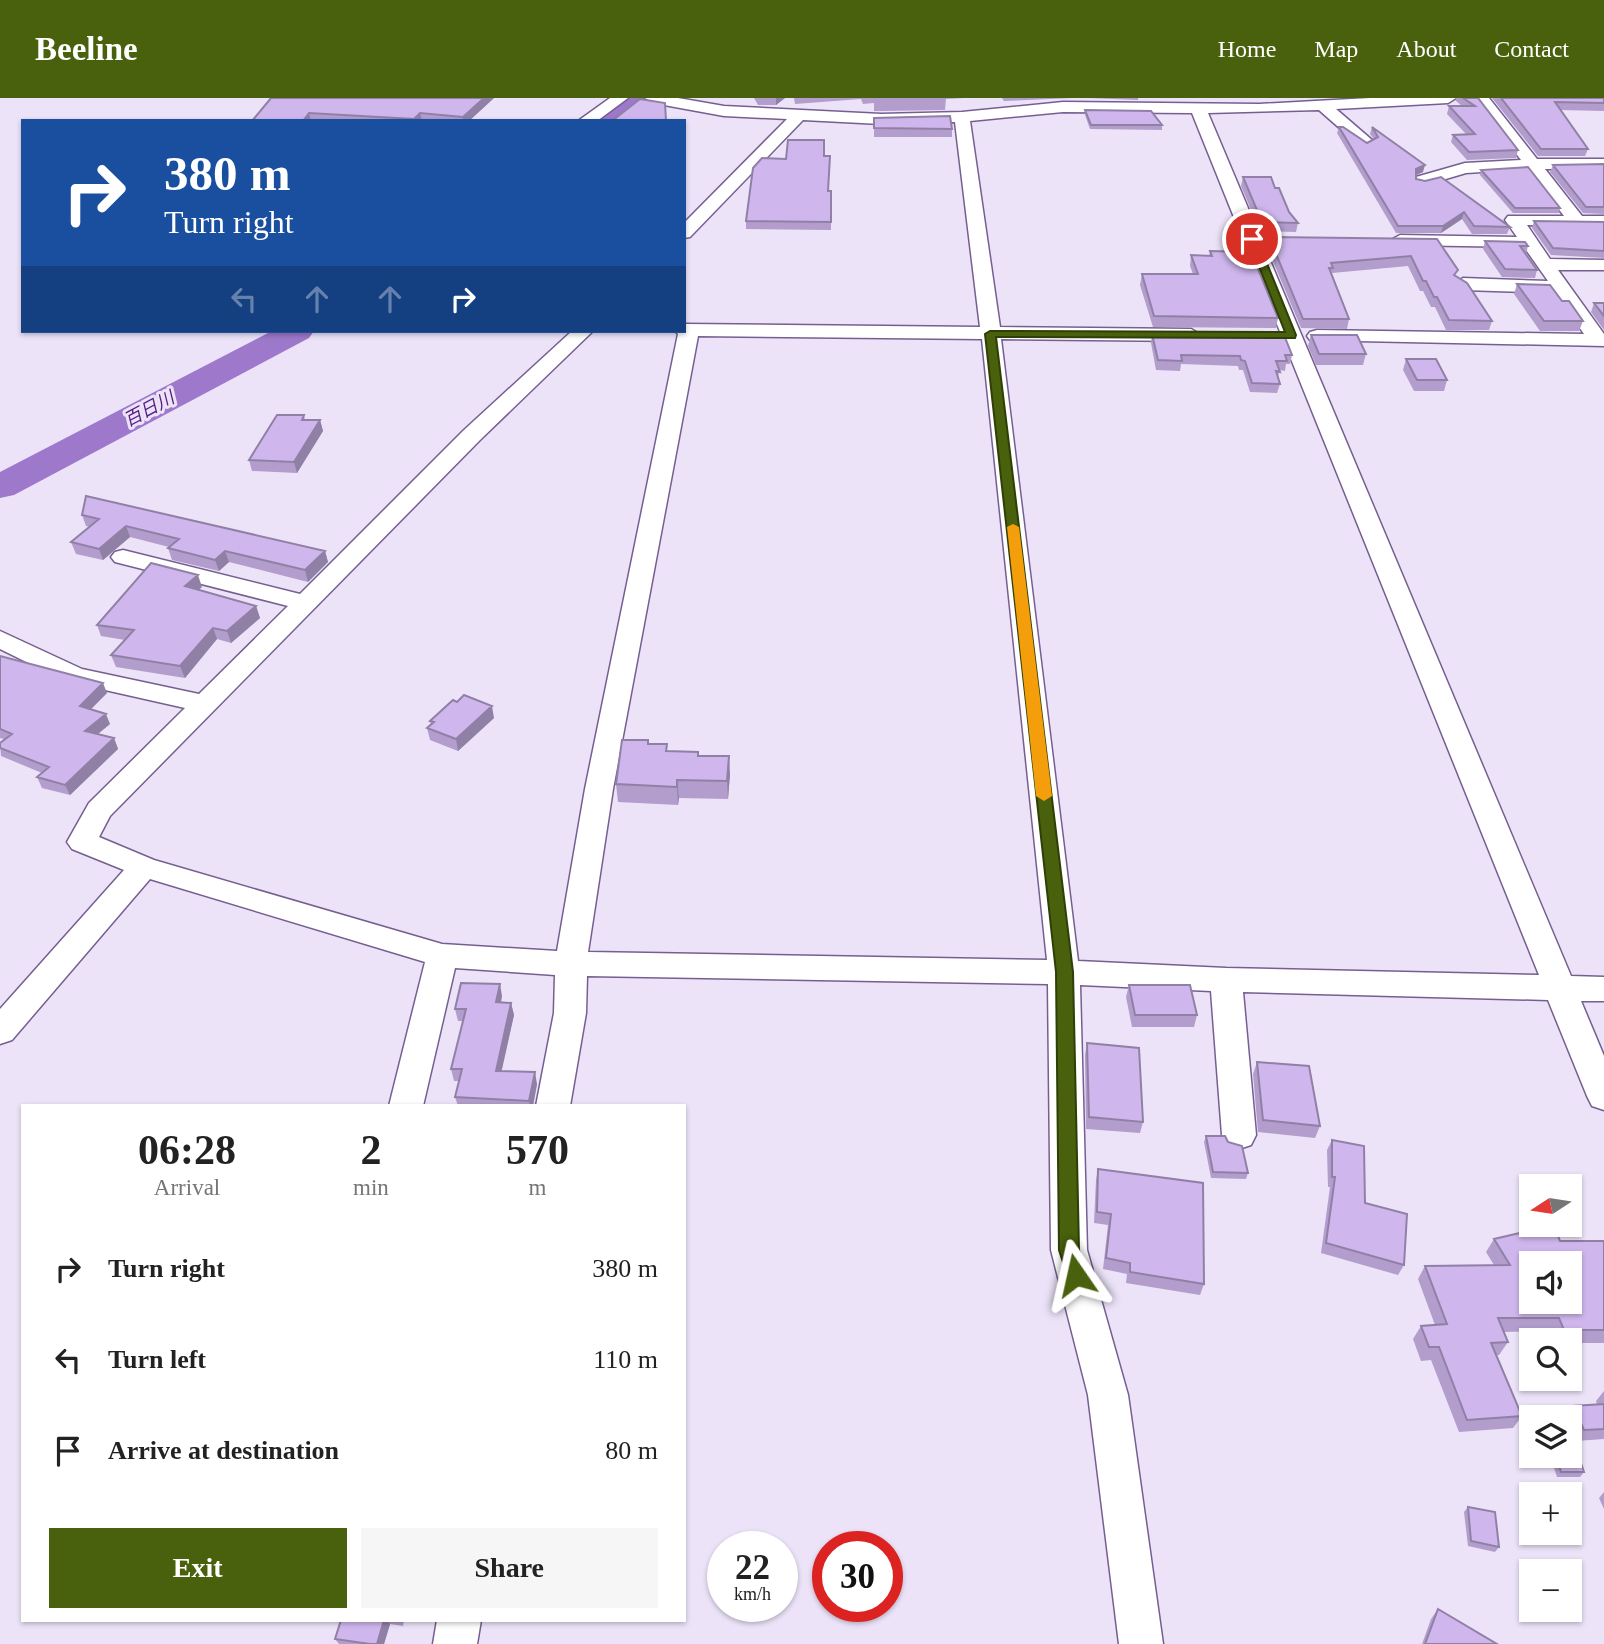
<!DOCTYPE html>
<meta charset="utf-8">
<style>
:root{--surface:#fff;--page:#f6f6f6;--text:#222;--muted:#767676;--accent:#49610d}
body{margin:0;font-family:"Times New Roman","Noto Sans JP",serif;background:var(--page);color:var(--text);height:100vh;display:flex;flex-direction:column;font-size:26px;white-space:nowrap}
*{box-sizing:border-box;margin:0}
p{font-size:23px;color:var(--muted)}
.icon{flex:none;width:38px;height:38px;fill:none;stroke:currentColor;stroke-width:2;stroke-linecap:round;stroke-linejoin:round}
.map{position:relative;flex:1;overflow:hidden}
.drawer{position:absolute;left:21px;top:1006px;width:665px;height:518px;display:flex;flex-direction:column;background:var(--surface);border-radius:0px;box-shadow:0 2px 5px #0004}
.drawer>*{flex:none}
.guide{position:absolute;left:21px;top:21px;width:665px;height:214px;border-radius:0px;box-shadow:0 2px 5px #0004;background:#1a4fa0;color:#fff;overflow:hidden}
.needle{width:46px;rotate:258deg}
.buttons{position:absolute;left:1519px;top:1076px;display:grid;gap:14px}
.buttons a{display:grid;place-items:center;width:63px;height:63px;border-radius:0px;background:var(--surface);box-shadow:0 2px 5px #0004;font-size:35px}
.speed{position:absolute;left:707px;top:1433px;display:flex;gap:14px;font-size:35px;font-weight:700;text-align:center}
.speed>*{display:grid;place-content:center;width:91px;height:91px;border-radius:50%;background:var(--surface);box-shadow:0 2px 5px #0004;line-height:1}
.speed small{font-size:18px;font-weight:400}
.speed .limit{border:10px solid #d22;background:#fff;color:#111}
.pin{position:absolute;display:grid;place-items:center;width:60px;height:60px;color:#fff;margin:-30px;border:4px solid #fff;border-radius:50%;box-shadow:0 2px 7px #0007}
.me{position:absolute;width:77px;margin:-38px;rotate:349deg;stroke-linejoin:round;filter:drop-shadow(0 0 5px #0008)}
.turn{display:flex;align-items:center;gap:24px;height:147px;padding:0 28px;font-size:32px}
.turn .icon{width:91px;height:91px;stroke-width:2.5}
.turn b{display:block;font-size:49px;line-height:60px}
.lanes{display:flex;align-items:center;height:66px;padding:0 28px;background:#0003;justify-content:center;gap:35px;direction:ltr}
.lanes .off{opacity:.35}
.eta{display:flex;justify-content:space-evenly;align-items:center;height:119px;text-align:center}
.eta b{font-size:42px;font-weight:800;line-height:49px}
.action{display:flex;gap:14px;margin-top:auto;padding:14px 28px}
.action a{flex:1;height:80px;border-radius:0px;background:var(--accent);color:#fff;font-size:28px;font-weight:800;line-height:80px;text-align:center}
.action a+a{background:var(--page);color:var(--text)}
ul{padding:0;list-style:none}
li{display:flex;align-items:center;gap:21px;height:91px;padding:0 28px}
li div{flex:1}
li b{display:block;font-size:26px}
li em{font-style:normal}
header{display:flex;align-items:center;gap:42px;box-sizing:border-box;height:98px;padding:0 35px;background:var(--accent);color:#fff}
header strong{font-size:33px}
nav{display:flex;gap:38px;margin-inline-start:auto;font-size:24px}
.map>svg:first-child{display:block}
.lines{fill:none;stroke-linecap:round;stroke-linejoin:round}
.river{fill:#9e78ca;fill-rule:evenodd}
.minor-casing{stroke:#765f90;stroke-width:3}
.minor{fill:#fff;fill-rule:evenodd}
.wall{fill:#b29dcc}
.shaded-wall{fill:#9180a6}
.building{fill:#cfb7ed;stroke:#9180a6;stroke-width:2;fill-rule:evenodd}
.route{fill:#49610d;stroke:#2f3f08;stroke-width:2}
.slow{fill:#f59e0b}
.labels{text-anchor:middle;stroke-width:6;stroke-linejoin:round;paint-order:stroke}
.far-water-label{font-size:18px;font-style:italic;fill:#541e81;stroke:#ece3f9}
</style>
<header>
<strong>Beeline</strong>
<nav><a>Home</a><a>Map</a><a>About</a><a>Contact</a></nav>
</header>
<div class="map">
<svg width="1604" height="1546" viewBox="0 0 1604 1546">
<rect width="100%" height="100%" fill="#ece3f9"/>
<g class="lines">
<path class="river" d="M618 0H651L647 5 617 23H586L590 17Z
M272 233H314L309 240 14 397 0 400V374Z"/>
<defs>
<path id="minor" d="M610 0H628L597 23H578Z
M645 0H678L724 8 881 16 962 14 1063 4 1259 6 1370 0H1456L1448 5 1336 11 1372 42 1374 45 1366 50 1360 48 1319 12 1208 15 1571 878 1604 879V903H1581L1604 958V1012L1592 1008 1587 998 1548 902 1243 894 1256 1037 1251 1047 1239 1051 1227 1047 1222 1037 1211 893 1080 887 1087 1152 1128 1297 1163 1546H1119L1088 1297 1051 1152 1048 886 587 878 586 915 570 1008H536L554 915 555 877 455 870 423 1008H389L425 864 150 781 12 942 0 946V911L124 772 72 751 67 744 89 705 185 610 65 583 0 551V533L82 571 199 596 288 508 115 464 111 459 115 454 123 452 300 496 464 332 572 233H593L480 342 110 718 99 739 154 762 442 846 557 853 585 691 678 236 675 233H684V226L980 229 955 24 881 26 803 22 690 139 684 140V125L787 21 724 18 653 5ZM1063 14 1192 15 1539 877 1226 870 1078 863 1001 241 1191 243 1201 237 1191 231 1000 229 970 23ZM698 238 982 241 1047 862 588 854 613 691Z
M1473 0H1489L1537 61H1604V71H1545L1582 118H1604V128L1527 127 1550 161 1604 162V172H1558L1604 236V248L1310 242 1307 238 1310 234 1317 232 1584 236 1555 195 1463 192 1454 186 1463 180 1548 183 1524 149 1400 147 1391 142 1400 137 1517 139 1505 122 1508 118H1564L1528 71 1466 75 1422 88 1416 87 1414 83 1416 79 1465 65 1521 62Z
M437 1522H481L477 1546H433Z"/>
</defs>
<use href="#minor" class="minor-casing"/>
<use href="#minor" class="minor"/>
</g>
<path class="wall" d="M271 0H494L469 23H252Z
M754 0H785L776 7H758Z
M794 0H964L946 1 945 12 881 13H874V5L863 6 861 1 795 6Z
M1002 0H1073L1004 3Z
M1088 0H1138V2Z
M1456 0H1478L1518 52 1516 60 1467 62 1451 44 1453 37 1466 36 1447 16 1449 8H1462L1456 3Z
M1492 0H1604V13L1560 12 1588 51 1585 58H1538Z
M1085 12 1162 27V32L1090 31 1085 17Z
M874 20 952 31V39H874Z
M1339 29 1367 45 1374 41 1370 36 1372 29 1423 74 1416 77V81L1510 129 1507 136H1472L1462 121 1441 135H1396L1337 35Z
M824 58 829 93H831V132L746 131V123L786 61Z
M1604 66V116L1583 115 1550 74 1553 67Z
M1481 72 1560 110 1559 115H1513L1480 77Z
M1243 79 1275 90 1289 114 1298 125 1296 134 1260 133 1241 88Z
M1534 123 1604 124V160L1551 157 1532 130Z
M1269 139 1437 141 1456 179 1492 223 1489 232H1446L1435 209H1431L1423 193H1420L1408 168 1332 175 1349 221 1347 231 1301 230 1267 149Z
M1485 143 1528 148 1526 156 1537 172 1535 180 1502 179 1483 151Z
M1210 153 1278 220 1276 230 1153 229 1140 187 1142 176H1193L1190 168 1191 157 1209 158Z
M1517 186 1562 203 1583 223 1579 233H1540L1514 196Z
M1594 205H1604V232L1591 214Z
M1152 236 1292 257 1290 266H1286L1285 273 1279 272 1278 281 1280 286 1277 295 1250 294 1243 272H1239L1238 268 1181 266 1180 273 1156 272 1151 245Z
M1311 237 1366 256 1363 267H1316L1308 248Z
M1406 261 1447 282 1444 293H1414L1403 272Z
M304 317 305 322H320L323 333 297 375 252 373 249 362Z
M82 417 325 453 328 464 308 484 229 464 219 473 172 462 168 450 169 449 130 439 103 462 76 456 71 444 90 429 86 428Z
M202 489 198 492 256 508 260 520 231 545 217 541 185 580 116 569 111 557 125 542 101 538 97 527Z
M0 558 107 595 91 611 110 626 98 636 114 640 118 651 70 697 42 690 37 679 42 675 1 658 0 645 4 641 0 640Z
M457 604 494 620 458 653 430 642 427 630 431 627 430 623Z
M648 646 668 653 699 658 730 676 728 701 679 700 678 707 618 704 616 686Z
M1129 887 1197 917 1194 929H1132L1126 899Z
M502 898 501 905H511L514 917 501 973 537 986 533 1008H458L455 999 459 983H454L451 971 463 923H458L455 911Z
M1087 945 1143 1024 1140 1035 1086 1031 1085 957Z
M1257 964 1320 1028 1315 1040 1258 1034 1253 976Z
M1206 1038 1228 1044 1248 1075 1246 1081 1211 1080 1204 1044Z
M1332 1042 1365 1105 1404 1167 1398 1177 1321 1155 1330 1089H1328L1327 1052Z
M1098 1071 1204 1186 1200 1197 1126 1185 1127 1176 1103 1171 1108 1127 1094 1125 1096 1082Z
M1494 1141 1560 1143H1604V1245H1570V1242H1554L1550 1233 1503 1234 1508 1244 1499 1257H1497L1522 1318 1513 1330 1459 1334 1431 1262 1421 1263 1413 1241 1421 1228 1435 1227 1418 1181 1425 1168 1494 1167 1486 1154Z
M1604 1293V1341L1576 1343 1570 1330V1320L1565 1319 1573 1308 1597 1306 1596 1303Z
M1550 1358H1570L1584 1374 1580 1379H1557Z
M1604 1394V1411L1599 1400Z
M1468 1409 1499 1449 1495 1454 1468 1448 1464 1414Z
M1438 1511 1497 1546H1422L1431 1521Z
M341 1522H404L403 1528 390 1526 384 1546H339L335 1541Z"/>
<path class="shaded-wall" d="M484 0H494L469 23H463V19Z
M776 0H785L776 7Z
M309 15 311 23H303Z
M420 15 422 23H415L414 21Z
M1425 67 1423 74 1414 78 1416 71Z
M1464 114 1462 121 1441 135 1443 128Z
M320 322 323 333 297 375 294 364Z
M126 428 130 439 103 462 99 451Z
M225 453 229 464 219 473 215 462Z
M325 453 328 464 308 484 305 472Z
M198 477 202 489 189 500 185 488Z
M256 508 260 520 231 545 227 533Z
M213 530 217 541 185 580 180 568Z
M103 585 107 595 84 618 80 608Z
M492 608 494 620 458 653 456 641Z
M106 616 110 626 89 643 85 633Z
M114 640 118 651 70 697 65 687Z
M729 658 730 676 728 701 727 683Z
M677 682 679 700 678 707 677 689Z
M500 886 502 898 498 916 496 904Z
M511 905 514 917 499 985 496 973Z
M535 974 537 986 533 1008H530L529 1003Z
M384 1522H388L390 1526 384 1546H377Z"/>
<path class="building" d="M271 0H484L463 19 420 15 414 21 309 15 303 23H252Z
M1463 0H1478L1518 52 1469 54 1453 37 1475 36 1449 8H1475Z
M1501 0H1604V5L1555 4 1588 51H1541Z
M640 1 665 5 666 23H612Z
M1085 12 1151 13 1162 27H1091Z
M950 18 952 31 874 30V20Z
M1339 29H1343L1367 45 1378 39 1372 29 1425 67 1416 71V81L1425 83 1441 79 1510 129 1474 128 1464 114 1443 128H1398Z
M788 42H824V58H830L828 93H831V124L746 123 753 70 762 60 786 61Z
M1604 66V109H1586L1553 67Z
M1528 69 1560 110H1515L1481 72Z
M1243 79H1271L1275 90H1279L1289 114 1298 125 1262 124Z
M1534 123 1604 124V153L1553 150Z
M1269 139 1437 141 1458 172 1454 177 1467 185 1492 223 1449 222 1437 199H1434L1426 183H1423L1411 158 1331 165 1333 170H1329L1349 221H1303Z
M1485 143 1525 144 1528 148H1520L1537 172 1505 171Z
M1210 153 1251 154 1278 220 1154 218 1142 176H1198L1191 157 1212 158Z
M1517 186 1550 187 1562 203H1569L1583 223H1544Z
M1594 205H1604V218Z
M1152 236 1284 237 1292 257H1285L1287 263H1276L1280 274 1276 273 1280 286 1252 285 1245 263 1241 262 1240 258 1181 257 1182 263 1158 262Z
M1311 237H1357L1366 256H1319Z
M1406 261H1436L1447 282H1417Z
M277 317H304L302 322H320L294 364 249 362Z
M86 398 325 453 305 472 225 453 215 462 168 450 179 441 126 428 99 451 71 444 99 421 82 417Z
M151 465 198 477 185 488 256 508 227 533 213 530 180 568 111 557 134 532 97 527Z
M0 558 103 585 80 608 106 616 85 633 114 640 65 687 37 679 49 669 0 650V645L12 636 0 631Z
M464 597 492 608 456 641 427 630 434 624 430 623 453 602 457 604Z
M622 642H648V646H667L666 653 698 654V658H729L727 683 677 682V689L616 686Z
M461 885 500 886 496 904 511 905 496 973 535 974 529 1003 455 999 462 971H451L466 911H455Z
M1129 887H1190L1197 917H1135Z
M1087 945 1139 950 1143 1024 1089 1019Z
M1257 964 1309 968 1320 1028 1263 1022Z
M1206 1038H1225L1228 1044 1242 1048 1248 1075 1213 1074Z
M1332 1042 1364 1048 1365 1105 1407 1116 1404 1167 1326 1145 1335 1079H1332Z
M1098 1071 1203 1085 1204 1186 1130 1174V1165L1106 1160 1111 1116 1097 1114Z
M1524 1134 1557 1135 1560 1143H1604V1232H1564L1559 1220H1498L1508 1244 1491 1245 1522 1318 1467 1322 1439 1249H1429L1421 1228 1447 1226 1425 1168 1510 1167 1494 1141ZM1531 1166H1570V1204H1531Z
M1604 1306V1331L1584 1332 1573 1308Z
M1570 1345H1574L1584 1374H1561L1556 1358H1570Z
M1468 1409 1495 1414 1499 1449 1471 1443Z
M1438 1511 1497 1546H1425Z
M341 1522H384L377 1546H370L335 1541Z"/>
<path class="route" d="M1252 138 1257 141 1296 237 1295 240 996 239 1073 874 1079 1152 1086 1177 1083 1183 1076 1185 1069 1183 1059 1152 1056 874 985 236 990 233 1285 234 1248 141Z"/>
<path class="slow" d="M1013 426 1019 429 1052 698 1044 703 1036 698 1007 429Z"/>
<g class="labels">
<g class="far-water-label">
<text transform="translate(149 311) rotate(-28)" y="6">百日川</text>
</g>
</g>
</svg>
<div class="buttons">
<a><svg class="needle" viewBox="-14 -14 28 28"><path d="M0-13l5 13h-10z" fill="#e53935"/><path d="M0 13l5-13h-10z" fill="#767676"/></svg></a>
<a><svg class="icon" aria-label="sound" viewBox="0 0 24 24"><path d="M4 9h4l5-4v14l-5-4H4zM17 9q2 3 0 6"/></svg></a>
<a><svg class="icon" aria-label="search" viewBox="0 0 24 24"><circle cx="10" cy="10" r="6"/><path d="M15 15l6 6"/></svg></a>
<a><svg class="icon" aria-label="layers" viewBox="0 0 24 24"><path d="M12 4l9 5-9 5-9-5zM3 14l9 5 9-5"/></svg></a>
<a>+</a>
<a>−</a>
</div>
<div class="speed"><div>22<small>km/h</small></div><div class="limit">30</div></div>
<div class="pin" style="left:1252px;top:141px;background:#d93025"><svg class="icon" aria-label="arrive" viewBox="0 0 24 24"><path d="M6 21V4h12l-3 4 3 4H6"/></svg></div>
<svg class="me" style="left:1076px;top:1177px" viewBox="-20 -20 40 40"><path d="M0-17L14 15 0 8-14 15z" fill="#49610d" stroke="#fff" stroke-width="4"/></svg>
<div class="guide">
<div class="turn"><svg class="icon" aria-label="right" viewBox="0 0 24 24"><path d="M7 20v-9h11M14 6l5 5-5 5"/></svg><div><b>380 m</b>Turn right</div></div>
<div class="lanes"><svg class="icon off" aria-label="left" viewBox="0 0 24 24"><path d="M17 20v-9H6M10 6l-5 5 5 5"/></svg><svg class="icon off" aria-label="ahead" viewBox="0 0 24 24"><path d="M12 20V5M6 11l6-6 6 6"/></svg><svg class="icon off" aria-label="ahead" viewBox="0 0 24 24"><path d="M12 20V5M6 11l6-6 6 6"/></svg><svg class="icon" aria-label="right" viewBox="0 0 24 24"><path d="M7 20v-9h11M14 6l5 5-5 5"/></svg></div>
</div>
<section class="drawer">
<div class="eta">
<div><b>06:28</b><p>Arrival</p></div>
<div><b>2</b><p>min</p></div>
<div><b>570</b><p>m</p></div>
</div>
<ul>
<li><svg class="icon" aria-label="right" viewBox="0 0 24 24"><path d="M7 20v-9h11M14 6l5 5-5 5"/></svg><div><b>Turn right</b></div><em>380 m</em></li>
<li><svg class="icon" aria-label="left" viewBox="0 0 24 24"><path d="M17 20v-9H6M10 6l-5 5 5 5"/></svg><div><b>Turn left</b></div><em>110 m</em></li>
<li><svg class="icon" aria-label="arrive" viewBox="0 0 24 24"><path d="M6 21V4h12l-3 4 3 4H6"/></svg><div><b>Arrive at destination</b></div><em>80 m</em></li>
</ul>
<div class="action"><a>Exit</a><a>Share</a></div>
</section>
</div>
